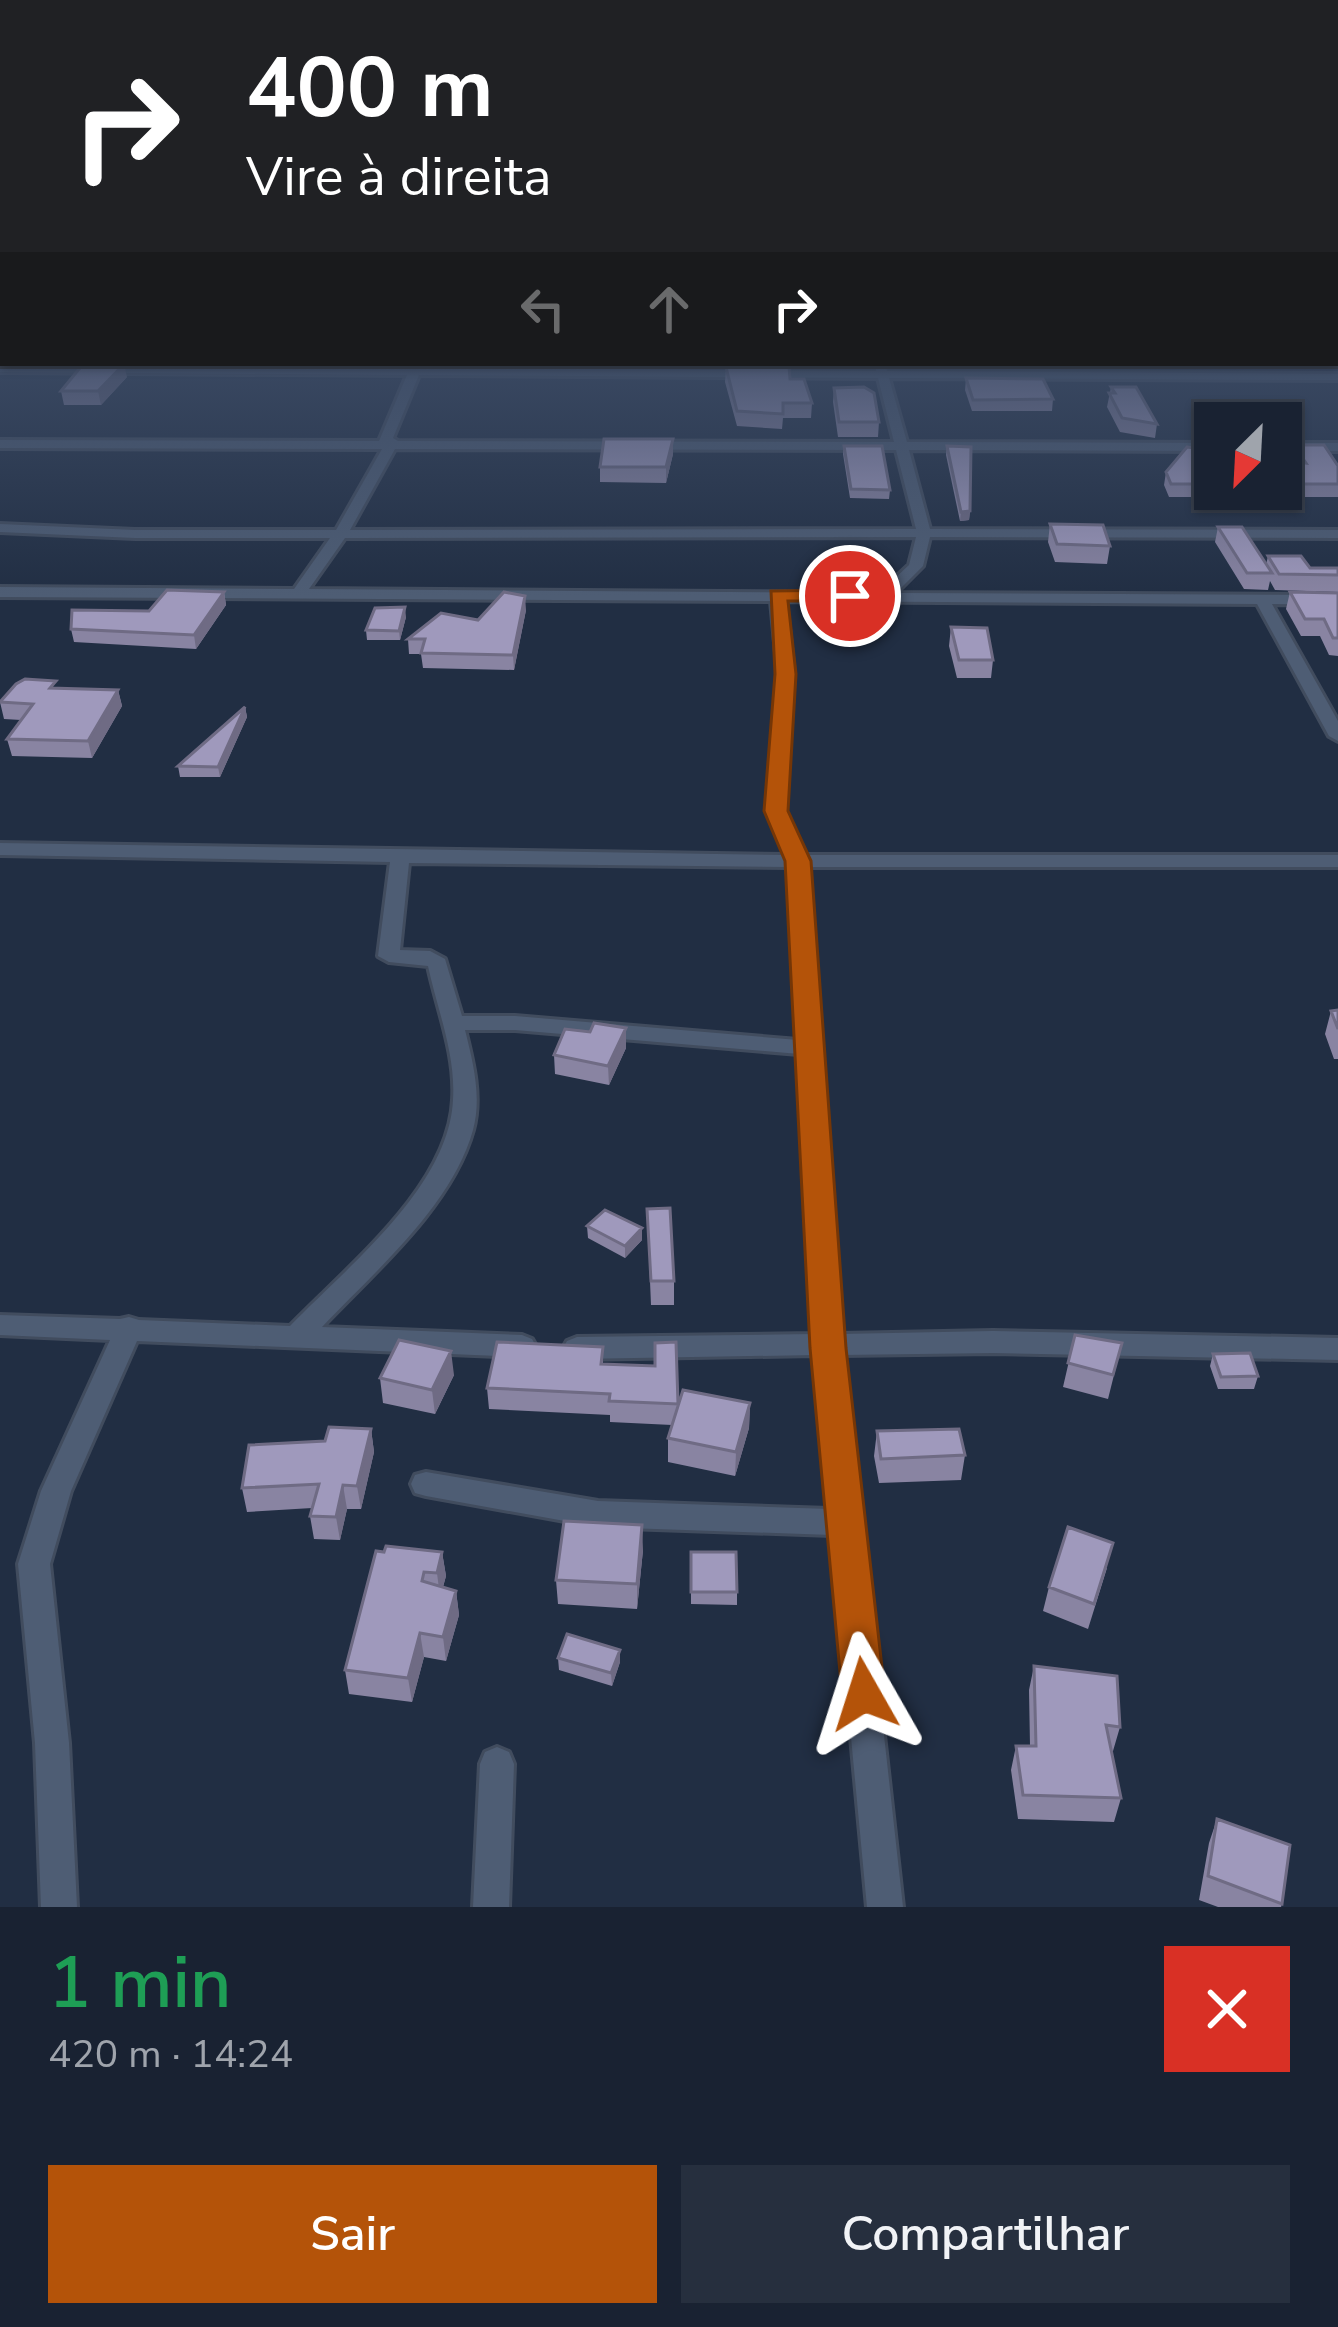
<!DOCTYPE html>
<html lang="pt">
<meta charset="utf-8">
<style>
:root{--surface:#192232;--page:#262f3e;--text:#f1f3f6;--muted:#9fa4ac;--line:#373f4d;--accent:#b45309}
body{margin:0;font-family:"Nunito Sans",sans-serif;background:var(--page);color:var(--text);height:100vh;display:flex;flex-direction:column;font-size:45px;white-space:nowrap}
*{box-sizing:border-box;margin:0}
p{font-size:39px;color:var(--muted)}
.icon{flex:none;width:66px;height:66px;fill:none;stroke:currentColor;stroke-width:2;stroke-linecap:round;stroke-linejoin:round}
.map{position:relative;height:1907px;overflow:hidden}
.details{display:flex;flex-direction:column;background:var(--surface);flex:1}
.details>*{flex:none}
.banner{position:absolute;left:0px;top:0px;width:1338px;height:366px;box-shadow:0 3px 9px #0004,0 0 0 3px var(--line);background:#202124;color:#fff;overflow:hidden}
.needle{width:78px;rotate:204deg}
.tools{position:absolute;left:1194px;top:402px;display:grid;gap:24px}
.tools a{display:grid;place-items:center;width:108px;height:108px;border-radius:0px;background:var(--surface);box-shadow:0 3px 9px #0004,0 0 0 3px var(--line);font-size:60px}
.pin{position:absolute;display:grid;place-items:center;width:102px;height:102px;color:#fff;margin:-51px;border:6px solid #fff;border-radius:50%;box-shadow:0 3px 12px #0007}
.me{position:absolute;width:132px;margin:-66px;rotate:354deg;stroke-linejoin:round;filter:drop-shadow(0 0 9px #0008)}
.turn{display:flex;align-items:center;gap:42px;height:252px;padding:0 48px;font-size:54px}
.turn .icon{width:156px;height:156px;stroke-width:2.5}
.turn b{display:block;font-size:84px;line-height:102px}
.lanes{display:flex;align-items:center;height:114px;padding:0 48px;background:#0003;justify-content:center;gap:60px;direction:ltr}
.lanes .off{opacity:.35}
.round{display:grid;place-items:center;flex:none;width:126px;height:126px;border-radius:0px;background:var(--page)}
.summary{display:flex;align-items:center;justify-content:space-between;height:204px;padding:0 48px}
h1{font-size:72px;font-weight:600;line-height:90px;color:#1e9e55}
.action{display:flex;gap:24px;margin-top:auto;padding:24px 48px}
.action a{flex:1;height:138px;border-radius:0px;background:var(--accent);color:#fff;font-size:48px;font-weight:600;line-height:138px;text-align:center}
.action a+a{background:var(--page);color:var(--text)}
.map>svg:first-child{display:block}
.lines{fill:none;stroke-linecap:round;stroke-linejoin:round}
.minor-casing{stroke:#414c5e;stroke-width:6}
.minor{fill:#4e5d74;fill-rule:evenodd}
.wall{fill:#8984a2}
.shaded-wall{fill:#6f6b84}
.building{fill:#9f99bc;stroke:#6f6b84;stroke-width:3}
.route{fill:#b45309;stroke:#753606;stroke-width:3}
</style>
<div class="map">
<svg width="1338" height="1907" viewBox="0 0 1338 1907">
<rect width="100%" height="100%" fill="#212e43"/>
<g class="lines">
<defs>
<path id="minor" d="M0 330H3V334L0 335Z
M1335 339H1338V347H1335Z
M413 363H421V368L876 371 875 363H885L887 371 1338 374V380L889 378 907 442 1215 443V451L909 450 930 529 1338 530V538L930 537 923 566 896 593 1338 595V605L1272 604 1338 721V741L1329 736 1257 604 786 601 794 674 785 811 805 855H1338V867H808L841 1334 993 1331 1338 1338V1360L993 1353 842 1355 903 1907H867L832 1535 598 1527 426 1496 415 1493 411 1484 415 1475 426 1472 598 1501 829 1509 815 1355 577 1359 567 1355 563 1348 567 1341 577 1337 814 1334 799 1054 515 1030H465C473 1062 482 1097 473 1130 452 1206 374 1272 322 1327L522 1335 532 1339 536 1346 532 1353 522 1357 137 1341 71 1491 50 1564 69 1743 77 1907H41L35 1743 18 1564 41 1491 110 1340 0 1335V1315L120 1319 129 1317 139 1320 290 1326C347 1267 449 1187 453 1100 456 1054 437 1009 428 966L389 962 378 956 390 862 0 855V843L786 855 767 811 778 674 771 601 0 597V587L294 589 330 538H135L0 532V524L135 530H336L382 449 0 448V440L379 441 407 375 0 372V366L410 368ZM419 375 878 378 894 442 398 441 393 438ZM395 449 896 450 916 529 350 530ZM916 537 909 565 879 593 309 589 345 538ZM409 863 789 867 798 1040 515 1016H462L445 959 430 951 400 950Z
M1281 443H1338V451H1281Z
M497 1747 509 1752 514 1764 509 1907H473L480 1764 485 1752Z"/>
</defs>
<use href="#minor" class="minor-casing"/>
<use href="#minor" class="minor"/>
</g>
<path class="wall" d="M722 363H788L787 366 722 365Z
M726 367 790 379 812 403 811 418H783L782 429 737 426 725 382Z
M127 377 101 405H64L61 391Z
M966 378 1053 399 1052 411H972L965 390Z
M1111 387 1157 424 1155 438 1120 432 1107 407Z
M834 388 879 422 878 437H838L833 402Z
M1294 445 1338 466V497H1169L1164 485 1166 472 1215 451V489H1281V460L1294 462 1291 457Z
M844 446 890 490 889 499 850 498 843 454Z
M947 446 970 511 969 520 960 521 946 455Z
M673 454 666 483 600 482V467Z
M1050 524 1110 546 1107 564 1055 562 1048 542Z
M1218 527 1266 565 1268 556 1310 568H1338V592L1275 590 1270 581 1268 590 1244 589 1215 542Z
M224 592 226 605 196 649 74 642 71 629Z
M1290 592 1338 593V656L1329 655 1320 636H1301L1286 609Z
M526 610 514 670 423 668 421 654H409L408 639 478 620Z
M406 617 400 640H367L366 630Z
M951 627 993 660 991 678H957L949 646Z
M58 688 118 690 122 706 92 758 12 756 7 739 21 720 4 719 0 702Z
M245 707 247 717 220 777H180L178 766Z
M1338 1010V1059H1334L1325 1034 1331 1011Z
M626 1028V1048L609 1085 555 1074 554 1055 590 1032Z
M587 1226 642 1228V1240L625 1258 588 1238Z
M648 1233 674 1281V1305H651Z
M1075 1335 1122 1343 1108 1399 1063 1387Z
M676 1342 678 1406 750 1403 749 1428 735 1476 668 1462V1438L672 1425 610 1422V1415L489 1409 487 1388 603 1347V1364L655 1366Z
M1213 1354 1258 1376 1254 1389H1218L1210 1366Z
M454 1375 435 1414 383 1403 380 1378Z
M371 1429 374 1452 361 1509H347L340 1540 314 1539 310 1516 312 1508 247 1512 242 1488 325 1441Z
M877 1431 965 1455 961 1480 879 1483 874 1456Z
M643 1550 637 1609 558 1604 556 1580Z
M384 1552H442L446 1576 443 1587 456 1591 459 1615 446 1661 424 1657 412 1702 349 1694 345 1670Z
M691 1552 737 1592V1605L691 1604Z
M1107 1568 1088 1629 1043 1611 1049 1587Z
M558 1658 620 1662 612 1686 559 1670Z
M1034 1666 1120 1727 1113 1751H1111L1121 1798 1114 1822 1018 1819 1011 1770 1016 1746H1030L1029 1690Z
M1217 1819 1282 1904 1281 1907H1218L1199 1900 1209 1843Z"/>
<path class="shaded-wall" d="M124 364 127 377 101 405 98 391Z
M673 439V454L666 483V467Z
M970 511 969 520 960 521 961 512Z
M224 592 226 605 196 649 194 635Z
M525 596 526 610 514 670 513 655Z
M405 607 406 617 400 640 399 631Z
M118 690 122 706 92 758 88 741Z
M245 707 247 717 220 777 218 767Z
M626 1028V1048L609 1085 608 1066Z
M642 1228V1240L625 1258V1246Z
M451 1351 454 1375 435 1414 432 1390Z
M750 1403 749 1428 735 1476 736 1452Z
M371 1429 374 1452 361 1509 357 1486Z
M343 1485 347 1509 340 1540 336 1517Z
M642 1525 643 1550 637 1609V1584Z
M442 1552 446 1576 440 1597 437 1573Z
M456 1591 459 1615 446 1661 443 1637Z
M420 1633 424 1657 412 1702 408 1678Z
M620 1650V1662L612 1686 611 1673Z"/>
<path class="building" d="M84 363 124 364 98 391H61Z
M726 367H789L790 379H804L812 403H783V414L737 411Z
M966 378 1043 379 1053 399 973 400Z
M864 387 874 393 879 422H839L834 388Z
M1111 387H1136L1157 424 1122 418 1109 393H1115Z
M604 439H673L666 467H600Z
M1294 445H1324L1338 466V484H1281V460L1306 463Z
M844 446H882L890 490 851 489Z
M947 446 971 447 970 511 961 512Z
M1187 447 1215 451V484H1171L1166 472Z
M1050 524 1103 525 1110 546 1057 544Z
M1218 527H1242L1272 573H1247Z
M1268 556H1301L1310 568H1338V575L1279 574Z
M167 590 224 592 194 635 71 629 72 610 149 611Z
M504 592 525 596 513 655 421 653 425 639H408L441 613 478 620Z
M1290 592 1338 593V638H1333L1324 619H1305Z
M405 607 399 631 366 630 375 608Z
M951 627 987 628 993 660H959Z
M25 679 56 681 50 688 118 690 88 741 7 739 33 704 0 702 16 684Z
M245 707 218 767 178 766Z
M1338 1010V1029L1331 1011Z
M594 1023 626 1028 608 1066 554 1055 565 1029 590 1032Z
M670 1208 674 1281H651L647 1209Z
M605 1210 642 1228 625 1246 587 1226Z
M1075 1335 1122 1343 1113 1375 1068 1363Z
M399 1340 451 1351 432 1390 380 1378Z
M497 1342 603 1347 601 1364 655 1366V1343L676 1342 678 1404 609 1401 610 1394 487 1388Z
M1250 1353 1258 1376 1221 1377 1213 1354Z
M683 1390 750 1403 736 1452 668 1438Z
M329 1427 371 1429 357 1486 343 1485 336 1517 310 1516 319 1484 242 1488 249 1445 325 1441Z
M959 1429 965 1455 881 1459 877 1431Z
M564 1521 642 1525 637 1584 556 1580Z
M1068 1527 1113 1543 1094 1604 1049 1587Z
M386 1546 442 1552 437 1573 424 1572 422 1581 456 1591 443 1637 420 1633 408 1678 345 1670 376 1551 384 1552Z
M691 1552H736L737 1592H691Z
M567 1634 620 1650 611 1673 558 1658Z
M1034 1666 1117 1676 1120 1727 1106 1725 1121 1798 1023 1795 1016 1746H1036Z
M1217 1819 1290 1845 1282 1904 1208 1876Z"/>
<linearGradient id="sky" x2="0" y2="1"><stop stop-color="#121925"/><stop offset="0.55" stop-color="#3d4c66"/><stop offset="1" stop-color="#3d4c66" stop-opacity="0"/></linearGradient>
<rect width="1338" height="597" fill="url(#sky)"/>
<path class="route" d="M771 591 850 590 860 596 850 601H788L796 674 788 811 811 861 846 1348 885 1694 879 1708 864 1714 848 1708 842 1694 810 1348 785 861 764 811 775 674Z"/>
</svg>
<div class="tools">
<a><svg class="needle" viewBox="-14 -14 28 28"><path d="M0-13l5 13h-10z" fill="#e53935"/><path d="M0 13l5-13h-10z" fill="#9fa4ac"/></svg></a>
</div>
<div class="pin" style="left:850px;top:596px;background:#d93025"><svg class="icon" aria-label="arrive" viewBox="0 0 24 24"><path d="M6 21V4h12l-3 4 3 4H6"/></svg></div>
<svg class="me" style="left:864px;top:1694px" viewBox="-20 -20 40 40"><path d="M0-17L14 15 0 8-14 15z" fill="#b45309" stroke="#fff" stroke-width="4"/></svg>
<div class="banner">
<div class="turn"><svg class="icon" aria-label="right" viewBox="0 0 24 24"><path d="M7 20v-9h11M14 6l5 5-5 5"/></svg><div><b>400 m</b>Vire à direita</div></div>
<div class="lanes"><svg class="icon off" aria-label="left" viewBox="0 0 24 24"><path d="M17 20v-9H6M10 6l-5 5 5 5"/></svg><svg class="icon off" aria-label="ahead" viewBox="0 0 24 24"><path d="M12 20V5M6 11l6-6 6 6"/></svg><svg class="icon" aria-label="right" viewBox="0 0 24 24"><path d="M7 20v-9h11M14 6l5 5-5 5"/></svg></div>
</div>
</div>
<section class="details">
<div class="summary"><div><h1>1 min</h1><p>420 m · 14:24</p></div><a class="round" style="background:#d93025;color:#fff"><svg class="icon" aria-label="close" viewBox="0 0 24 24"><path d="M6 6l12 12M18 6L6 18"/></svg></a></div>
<div class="action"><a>Sair</a><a>Compartilhar</a></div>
</section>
